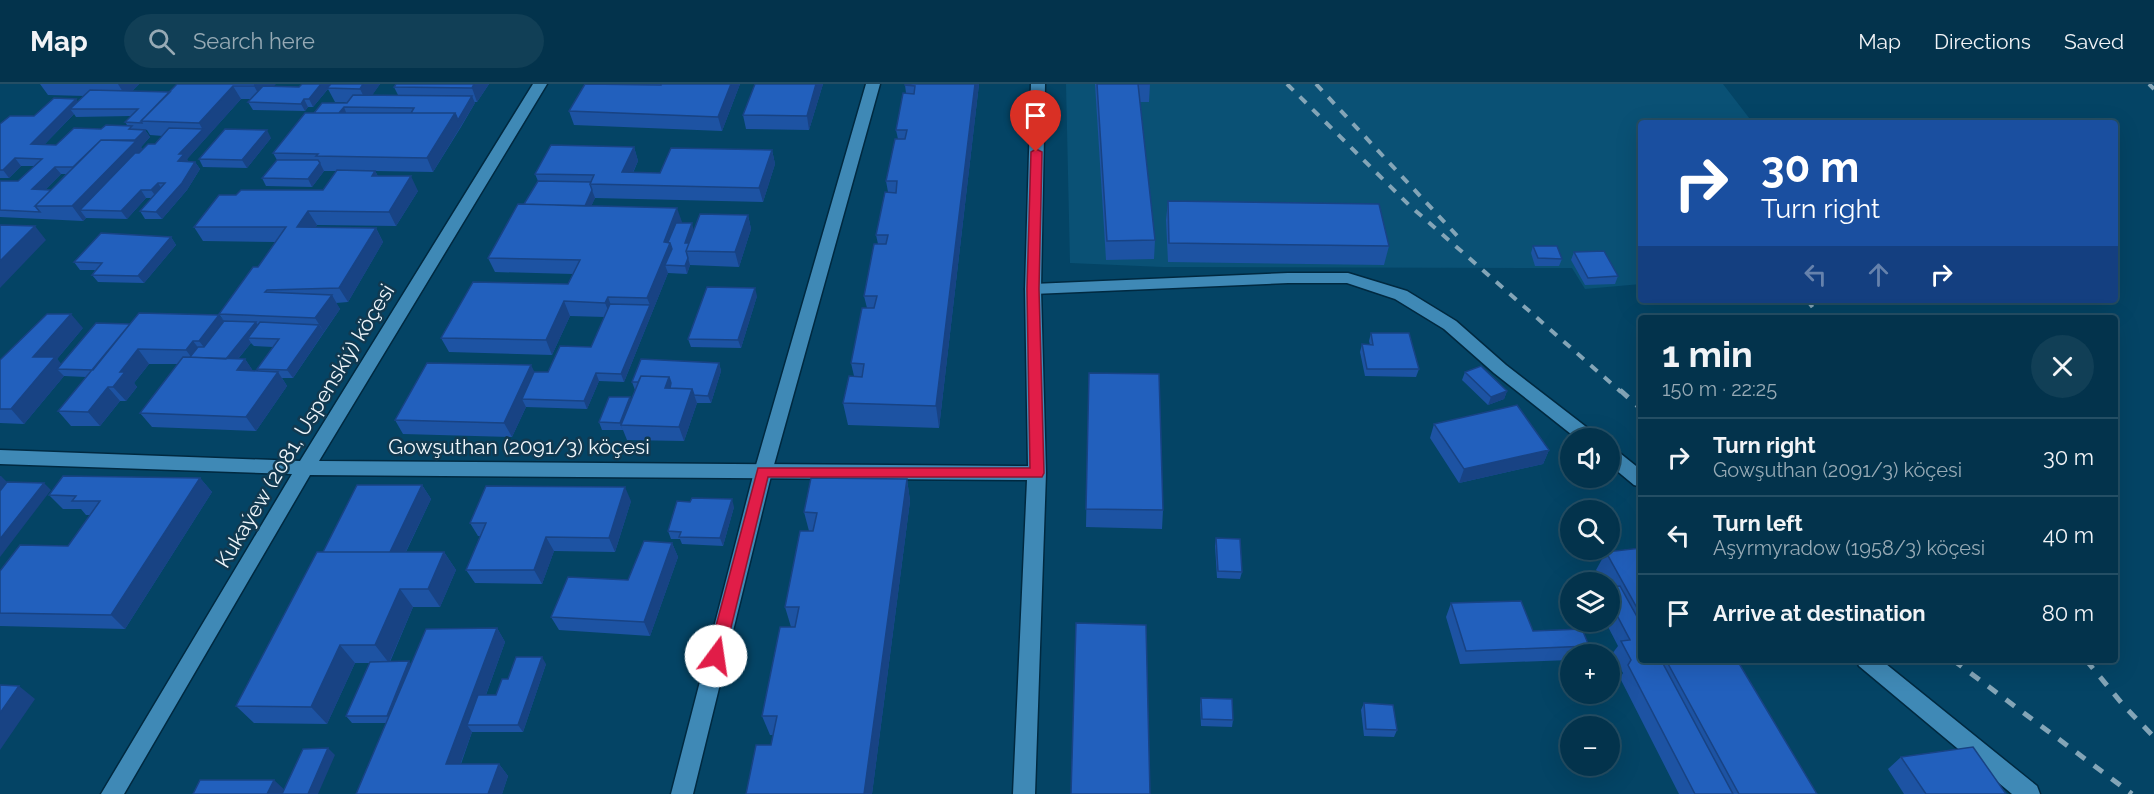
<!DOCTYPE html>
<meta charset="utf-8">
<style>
:root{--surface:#03334c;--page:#113f56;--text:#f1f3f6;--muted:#97aab5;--line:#244e64}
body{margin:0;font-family:Raleway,sans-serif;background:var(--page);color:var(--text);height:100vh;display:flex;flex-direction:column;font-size:22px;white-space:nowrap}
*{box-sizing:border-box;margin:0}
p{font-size:20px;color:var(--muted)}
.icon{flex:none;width:33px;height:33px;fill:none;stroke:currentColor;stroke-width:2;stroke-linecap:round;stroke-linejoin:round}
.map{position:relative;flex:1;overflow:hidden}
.details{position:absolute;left:1638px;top:231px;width:480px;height:348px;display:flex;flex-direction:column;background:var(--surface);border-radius:6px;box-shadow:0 6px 24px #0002,0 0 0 2px var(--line)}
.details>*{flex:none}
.banner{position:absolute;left:1638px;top:36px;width:480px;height:183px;border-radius:6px;box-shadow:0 6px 24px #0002,0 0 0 2px var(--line);background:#1a4fa0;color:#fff;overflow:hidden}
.fabs{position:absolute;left:1560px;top:344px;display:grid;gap:12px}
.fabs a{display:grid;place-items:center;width:60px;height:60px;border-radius:50%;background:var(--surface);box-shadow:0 6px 24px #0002,0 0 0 2px var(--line);font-size:30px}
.pin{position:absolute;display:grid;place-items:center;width:51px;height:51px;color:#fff;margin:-62px -26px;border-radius:50% 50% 50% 0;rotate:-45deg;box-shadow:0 0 6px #0007}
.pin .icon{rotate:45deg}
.me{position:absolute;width:66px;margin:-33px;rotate:14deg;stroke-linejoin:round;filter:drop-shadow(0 0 4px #0008)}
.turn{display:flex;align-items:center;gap:21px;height:126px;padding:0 24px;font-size:27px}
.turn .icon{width:78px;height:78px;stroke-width:2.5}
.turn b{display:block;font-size:42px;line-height:51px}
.lanes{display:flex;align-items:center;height:57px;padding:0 24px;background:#0003;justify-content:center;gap:30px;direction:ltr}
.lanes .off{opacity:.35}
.round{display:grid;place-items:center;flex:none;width:63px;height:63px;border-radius:32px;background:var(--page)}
.summary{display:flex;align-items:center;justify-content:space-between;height:102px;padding:0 24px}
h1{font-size:36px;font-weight:700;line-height:45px}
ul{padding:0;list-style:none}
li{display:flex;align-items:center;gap:18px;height:78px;padding:0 24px;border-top:2px solid var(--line)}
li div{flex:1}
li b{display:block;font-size:22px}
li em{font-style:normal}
header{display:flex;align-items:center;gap:36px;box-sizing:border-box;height:84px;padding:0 30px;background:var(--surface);border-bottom:2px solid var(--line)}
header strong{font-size:28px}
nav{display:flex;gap:33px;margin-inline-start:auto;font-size:21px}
.search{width:420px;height:54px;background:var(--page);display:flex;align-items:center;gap:15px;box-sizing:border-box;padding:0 21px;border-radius:33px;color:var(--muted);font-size:22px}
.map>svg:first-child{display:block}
.built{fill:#0a5175}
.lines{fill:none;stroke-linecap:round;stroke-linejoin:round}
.lane-casing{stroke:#002940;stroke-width:3}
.street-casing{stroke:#002940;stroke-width:3}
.lane{fill:#3f89b6;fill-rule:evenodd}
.street{fill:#3f89b6;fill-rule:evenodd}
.rail-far1{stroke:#84a5b7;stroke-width:4;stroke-dasharray:9 9;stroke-linecap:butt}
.rail{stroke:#84a5b7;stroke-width:5;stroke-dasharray:11 11;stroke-linecap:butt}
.wall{fill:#1d53a3;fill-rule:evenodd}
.shaded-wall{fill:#184384}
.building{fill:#2260bd;stroke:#184384;stroke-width:1.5}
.route{fill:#e11d48;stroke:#92132f;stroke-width:1.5}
.labels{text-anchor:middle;stroke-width:5;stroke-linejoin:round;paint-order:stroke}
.street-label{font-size:21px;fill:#eef5fa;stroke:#113950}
</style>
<header>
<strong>Map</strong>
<div class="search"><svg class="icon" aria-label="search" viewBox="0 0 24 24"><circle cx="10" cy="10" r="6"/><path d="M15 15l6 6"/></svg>Search here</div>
<nav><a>Map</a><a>Directions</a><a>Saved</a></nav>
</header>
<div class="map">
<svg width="2154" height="710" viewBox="0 0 2154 710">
<rect width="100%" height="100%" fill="#044465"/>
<path class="built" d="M1066 0H1723L1753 39H1641V200L1585 205 1572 184 1163 183 1070 179Z"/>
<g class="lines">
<defs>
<path id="lane" d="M866 0H880L772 388 693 710H671L754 388Z
M1288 189H1348L1407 207 1456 237 1506 281 1594 349 1597 354H1576L1494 289 1444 245 1395 215 1347 199H1288L1033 210 1027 209 1025 205 1027 201 1033 200Z
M1610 364 1616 366 1641 386V403L1634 401 1610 381Z
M1856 576H1881L2037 702 2040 710H2012L1859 582Z"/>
<path id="street" d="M533 0H547L319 377 1028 382 1025 205 1031 0H1045L1041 205 1046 389 1035 710H1013L1027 396 310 391 124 710H101L292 390 0 380V366L300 377Z"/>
</defs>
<use href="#lane" class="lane-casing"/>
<use href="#street" class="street-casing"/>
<use href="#lane" class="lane"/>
<use href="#street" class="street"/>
<path class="rail-far1" d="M1287 0 1409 121 1621 308
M1316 0 1462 157
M2149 0 2154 5
M1807 216 1821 234"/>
<path class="rail" d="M1620 306 1641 325
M1953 576 2132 710
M2086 576 2124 622 2154 653"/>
</g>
<path class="wall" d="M40 0H139L132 7 170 8 177 0 299 3 380 0 372 11H398L394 3 489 0 477 18H474L475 19 461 43 433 88 375 87 378 92 418 107 396 142 317 141 315 144H376L383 158 348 218 336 219 340 225 293 294H282L287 302 256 347 152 343 140 329 178 280H149L134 299 137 303 126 317H120L100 342H71L58 327 86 293 64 292 24 340 0 339V276L83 244 57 275 61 280 130 240 219 231 224 237 219 230 258 183 276 158 203 157 194 143 236 111 323 106 337 87H324L312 103 266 102 262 94 277 76 273 69 313 29 347 18H335L328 5 313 23H308L305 27 253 26 248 18 251 15H241L187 75 188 78H195L200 85 187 106 162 135H145L140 127 152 114H146L127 135 86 134 83 137 0 133V97H18L34 82H21L9 94H0V40L34 32 76 15 78 18 85 12 48 11ZM74 30 76 33 131 32 125 38 127 41 101 45 56 61H44ZM145 46H147L150 51 163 52 155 60 142 65 141 63 150 53ZM61 90H66L51 106H45ZM251 259 254 262 273 263 257 285 258 287H253L245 275H238Z
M585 0H740L722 47 574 41 569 27Z
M755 0H823L809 46 746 45 743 31Z
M979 0 939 344 848 341 843 319 854 292 851 279 867 224 864 212 878 160 876 151 888 108 886 97 898 55 896 46 906 9 905 1Z
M1095 0H1150L1149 18H1140L1155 156 1154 175 1106 176Z
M271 54 247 84 203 83 199 75Z
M634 63 638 77 633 89H660L772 66 775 80 763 118 595 114 591 122 682 138 681 139 694 146 748 131 751 145 739 183 690 181 687 190 668 189 624 298 599 297 587 325 526 323 512 353 403 350 395 336 534 288H548L591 263 605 233 570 232 552 271 449 268 441 254 568 200 573 190 495 188 488 174 524 120 538 97 535 90Z
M1168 117 1389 162 1384 181 1168 178 1166 136Z
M171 153 176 161 144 199 98 198 92 191 95 186H80L74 178Z
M1533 162 1562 175 1559 182H1535L1531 169Z
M1574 168 1618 192 1615 200 1585 201 1571 176Z
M757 212 741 264 691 263 688 255Z
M1371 249 1419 285 1416 293 1365 292 1360 268 1362 260 1370 261 1369 257Z
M719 279 721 287 711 319H697L684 357 627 356 623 346H602L599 338 631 316 635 306 632 298Z
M1465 288 1507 307 1504 315 1488 321 1462 296Z
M1089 289 1163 426 1162 445 1086 443Z
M1434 340 1549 366 1543 380 1459 399 1430 354Z
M200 394 212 408 125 545 0 542V487L68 462 90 431H86L81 425H63L49 411Z
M907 395 910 417 872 710H746L771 661 773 651H770L762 632 791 543 785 523 809 447 804 428Z
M422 401 431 415 406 468H444L456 486 440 523H413L390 578 411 580 497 544 505 558 486 611H496L508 595 546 580 523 648H472L461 680H499L508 692 502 710 386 639H352L346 632 370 579H355L327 640 254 639 236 622 323 468Z
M631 417 615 468 554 467 542 500 475 499 466 486 480 452H478L470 439Z
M734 423 723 462 682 460 680 455H671L668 447Z
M1216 454 1242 488 1240 495 1217 494 1215 462Z
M672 459 678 473 650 552 559 546 551 533 628 496Z
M1641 464V576H1737L1817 710H1679L1620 594 1623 589 1612 570 1618 562 1605 537H1610V498H1603L1596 486 1606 468Z
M1451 519 1533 547 1589 562 1585 570H1570V576L1460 580 1446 533Z
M1201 614 1233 636 1232 643 1201 642 1200 621Z
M1364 619 1397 646 1394 653 1364 652 1361 626Z
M1901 673 2006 710H1904L1888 685Z"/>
<path class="shaded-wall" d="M118 0H139L126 13Z
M256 0H276L262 16 254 2Z
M321 0H332L313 23 309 15Z
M363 0H380L367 19 360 5Z
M474 0H489L477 18 472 4Z
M731 0H740L722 47 718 33Z
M816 0H823L809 46 807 32Z
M975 0H979L939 344 936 322Z
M233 2 241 15 207 53 199 39Z
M472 12 475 19 433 88 427 74 455 29Z
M76 15 82 22 70 25 74 30 37 68 31 60Z
M304 15 308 23 305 27 301 20Z
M344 23 347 31 333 36Z
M203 45 207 53 187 75 189 78 178 77 179 70Z
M145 46 150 53 141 63 146 71 80 126 86 134 83 137 72 122Z
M267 46 271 54 247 84 242 76Z
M634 63 638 77 627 101 622 88Z
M772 66 775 80 763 118 759 104Z
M15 74 21 82 9 94 3 86Z
M195 78 200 85 187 106 162 135 156 128Z
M320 79 324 87 312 103 308 95Z
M55 83 61 90 38 113 32 105Z
M375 87 383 101 372 92Z
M411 92 418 107 396 142 389 128Z
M158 99 163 107 157 114 151 106Z
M141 106 146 114 127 135 121 127Z
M592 106 595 114 585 136 582 128Z
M677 124 682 138 672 164 674 173 665 181 668 189 624 298 621 290 650 221 647 214 664 158Z
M308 127 317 141 306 158 297 143Z
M748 131 751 145 739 183 735 168Z
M692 139 694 147 687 166 685 159Z
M35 142 46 156 0 204V177Z
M376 144 383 158 348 218 339 204Z
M171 153 176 161 144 199 138 192Z
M688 174 690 181 687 190 685 182Z
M755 204 757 212 741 264 738 256Z
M332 211 340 225 324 248 315 234Z
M608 213 613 227 611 233 605 219Z
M564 217 570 232 552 271 546 256Z
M71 230 83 244 57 275 66 285H57L64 292 24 340 11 325 33 273Z
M219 231 230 245 210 271 199 257Z
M256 238 261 246 248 254 251 259 227 288 221 281Z
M319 241 324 248 293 294 287 286Z
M193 257 204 271 197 281 186 266Z
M138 265 149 280 134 299 137 303 126 317 113 303 120 288Z
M245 275 255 290 237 286Z
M719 279 721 287 711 319 708 312Z
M531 281 538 295 522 315 526 323 512 353 504 339Z
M278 288 287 302 256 347 246 333Z
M596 289 599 297 587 325 584 317Z
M669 293 674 307 665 304Z
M108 303 120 317 100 342 88 328Z
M692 305 697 319 684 357 679 343Z
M1507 307 1504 315 1488 321 1491 313Z
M630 313 633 321 621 341 623 347 620 339Z
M1549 366 1543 380 1459 399 1464 385Z
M0 392H1L15 406 0 424Z
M200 394 212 408 125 545 111 531Z
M907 395 910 417 872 710H864Z
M44 399 51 406 0 473V455Z
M422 401 431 415 397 486 388 472Z
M625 403 631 417 615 468 609 454Z
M732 415 734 423 723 462 720 454Z
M546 453 554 467 542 500 534 486Z
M672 459 678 473 650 552 644 538Z
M444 468 456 486 440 523 428 505Z
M400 505 413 523 389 579 375 561Z
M497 544 505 558 475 641H467L472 648 456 692 446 680Z
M340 561 355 579 327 640 311 623Z
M542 573 546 580 523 648 518 641Z
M409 577 415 585 393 639 387 632Z
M19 602 35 615 0 666V629Z
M328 664 335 671 318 710H308Z
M499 680 508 692 502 710H488Z
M274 696 287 708 286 710H267Z"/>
<path class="building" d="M177 0H256L254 2H233L199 39 141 37Z
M302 0H321L309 15H304L301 20 248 18 263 2 299 3Z
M331 0H363L360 5 327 4Z
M396 0H474L472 4 394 3Z
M585 0 661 1V0H731L718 33 569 27Z
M755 0H816L807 32 743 31Z
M905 0H975L936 322 843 319 849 292 862 293 864 280 851 279 862 224H874L877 212H864L874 160H886L888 151H876L885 108 896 109 897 97H886L895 55H905L907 46H896L903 9 914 10 915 2 905 1Z
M1097 0H1150H1138L1155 156 1107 157Z
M90 6 170 8 141 37 142 39 125 38 138 25H70Z
M353 11 472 12 458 36 455 29H411L414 24 344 23 339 29H314L322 19H347Z
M54 14 76 15 31 60 56 61 74 44 101 45 106 41 132 42 129 45 145 46 135 56H101L73 83H55L32 105 51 106 35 122 40 128 0 126V97H18L42 75 15 74 3 86H0V40L10 32H34Z
M305 29H455L427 74 316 72 318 70 273 69Z
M169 44 203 45 179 70H184L178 77 195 78 182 99 156 128 140 127 165 99H158L151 106H141L121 127 80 126 135 69H139L148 60H155Z
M225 45 267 46 242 76 199 75Z
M101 56 136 57 72 122H35Z
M551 61 634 63 622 88 660 89 671 64 772 66 759 104 590 100 594 91 535 90Z
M277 76H318L320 79 308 95 262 94Z
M337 86 375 87 372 92H411L389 128 308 127 297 143 376 144 339 204 267 206 265 208 332 211 315 234 219 230 253 183H258L286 143H194L219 111H236L241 106H323Z
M538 97 591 98 590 100 592 106 585 122 524 120Z
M1168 117 1379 120 1389 162 1169 159Z
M518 120 677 124 664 158 670 159 647 214 608 213 605 219 564 217 546 256 441 254 473 198 568 200 580 176 488 174Z
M700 130 748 131 735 168 686 167Z
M676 139H692L685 159H689L686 167 688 174 685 182 665 181 672 165 670 159 668 158Z
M0 141 35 142 0 177Z
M101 149 171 153 138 192 92 191 102 179 74 178Z
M1533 162H1557L1562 175 1538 174Z
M1604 167 1618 192 1588 194 1574 168Z
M707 203 755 204 738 256 688 255Z
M610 220 650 221 621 290 596 289 584 317 522 315 534 288H548L560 262 591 263Z
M139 229 219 231 199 257H193L186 266 138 265 120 288H125L113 303H108L88 328 58 327Z
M47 230H71L33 273H55L11 325H0V276Z
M224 237 256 238 226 275 190 273 198 263H204Z
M260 238 319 241 287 286 257 285 279 255 248 254Z
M96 239 130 240 93 286 57 285Z
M1371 249H1409L1419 285H1367L1362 260 1373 261Z
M183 273 245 275 237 286 278 288 246 333 140 329Z
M641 275 719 279 708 312 694 311 692 305 670 304 671 299 669 293 641 292 638 298H632Z
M427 279 531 281 504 339 395 336Z
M1481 282 1507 307 1491 313 1465 288Z
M1089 289 1159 290 1163 426 1086 425Z
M641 292 669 293 665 304 692 305 679 343 621 341Z
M609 313H630L620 339 599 338Z
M1517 321 1549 366 1464 385 1434 340Z
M63 392 200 394 111 531 0 529V487L20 461 68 462 100 417H72L76 412 49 411Z
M811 394 907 395 864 710H746L756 661H771L777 632H762L780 543H795L799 523H785L800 447H813L817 429 804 428Z
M7 398 44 399 0 455V407Z
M357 401H422L390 468H323Z
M486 402 625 403 609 454 546 453 534 486H466L486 439H470Z
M692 414 732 415 720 454 679 453 681 448 668 447 677 417 690 418Z
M1216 454 1240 455 1242 488 1218 487Z
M644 457 672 459 644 538 551 533 568 493 628 496Z
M1641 464V531L1606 468Z
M317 468H444L428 505H400L375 561H340L311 623 236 622Z
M1620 502 1641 540V576H1661L1733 710H1695L1628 581 1631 576 1621 557 1630 556 1610 518V503Z
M1521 517 1533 547 1582 545 1589 562 1466 567 1451 519Z
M1076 539 1146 541 1150 710H1071Z
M497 544 446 680H499L488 710H356L426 545Z
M516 573H542L518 641H467L478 611H496L502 595H508Z
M1666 576H1737L1817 710H1739Z
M409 577 387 632H346L370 578Z
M0 601 19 602 0 629Z
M1201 614 1232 615 1233 636 1202 635Z
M1364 619 1393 621 1397 646 1366 645Z
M1973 663 2006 710H1926L1901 673Z
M328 664 308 710H282L303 665Z
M200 696H274L267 710H193Z"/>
<path class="route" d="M1036 65 1042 68 1039 205 1044 389 1042 393H768L724 572 722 577 716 579 711 577 708 572 758 384H1030L1027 205 1031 68Z"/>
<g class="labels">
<g class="street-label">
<text transform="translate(305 342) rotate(-59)" y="7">Kukaýew (2081, Uspenskiý) köçesi</text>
<text x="519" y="370">Gowşuthan (2091/3) köçesi</text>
</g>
</g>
</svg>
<div class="fabs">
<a><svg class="icon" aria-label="sound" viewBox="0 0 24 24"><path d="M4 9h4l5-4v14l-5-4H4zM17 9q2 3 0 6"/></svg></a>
<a><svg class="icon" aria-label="search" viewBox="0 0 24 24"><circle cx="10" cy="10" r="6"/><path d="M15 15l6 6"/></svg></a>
<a><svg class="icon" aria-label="layers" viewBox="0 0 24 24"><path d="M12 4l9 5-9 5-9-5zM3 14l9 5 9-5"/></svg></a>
<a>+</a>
<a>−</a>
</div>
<div class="pin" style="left:1036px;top:68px;background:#d93025"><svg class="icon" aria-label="arrive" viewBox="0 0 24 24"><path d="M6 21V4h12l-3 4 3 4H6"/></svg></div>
<svg class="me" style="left:716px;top:572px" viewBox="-20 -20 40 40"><circle r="19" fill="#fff"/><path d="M0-13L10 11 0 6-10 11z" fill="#e11d48"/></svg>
<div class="banner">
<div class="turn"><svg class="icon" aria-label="right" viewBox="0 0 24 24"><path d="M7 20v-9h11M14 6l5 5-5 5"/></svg><div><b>30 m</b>Turn right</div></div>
<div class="lanes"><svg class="icon off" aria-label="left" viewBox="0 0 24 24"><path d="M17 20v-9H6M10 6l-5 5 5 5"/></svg><svg class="icon off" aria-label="ahead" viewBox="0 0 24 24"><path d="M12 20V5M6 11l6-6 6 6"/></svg><svg class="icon" aria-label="right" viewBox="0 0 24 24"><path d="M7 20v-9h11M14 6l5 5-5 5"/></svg></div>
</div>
<section class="details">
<div class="summary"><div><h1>1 min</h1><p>150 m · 22:25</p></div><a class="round"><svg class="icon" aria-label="close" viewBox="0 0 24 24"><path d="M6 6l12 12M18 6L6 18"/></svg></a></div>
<ul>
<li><svg class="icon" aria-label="right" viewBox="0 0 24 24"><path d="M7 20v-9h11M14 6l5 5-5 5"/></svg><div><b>Turn right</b><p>Gowşuthan (2091/3) köçesi</p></div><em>30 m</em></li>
<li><svg class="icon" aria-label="left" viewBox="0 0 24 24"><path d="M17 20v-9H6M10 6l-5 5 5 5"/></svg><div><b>Turn left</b><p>Aşyrmyradow (1958/3) köçesi</p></div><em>40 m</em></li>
<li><svg class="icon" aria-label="arrive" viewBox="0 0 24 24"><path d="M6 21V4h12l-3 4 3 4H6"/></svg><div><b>Arrive at destination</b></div><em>80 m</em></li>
</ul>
</section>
</div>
